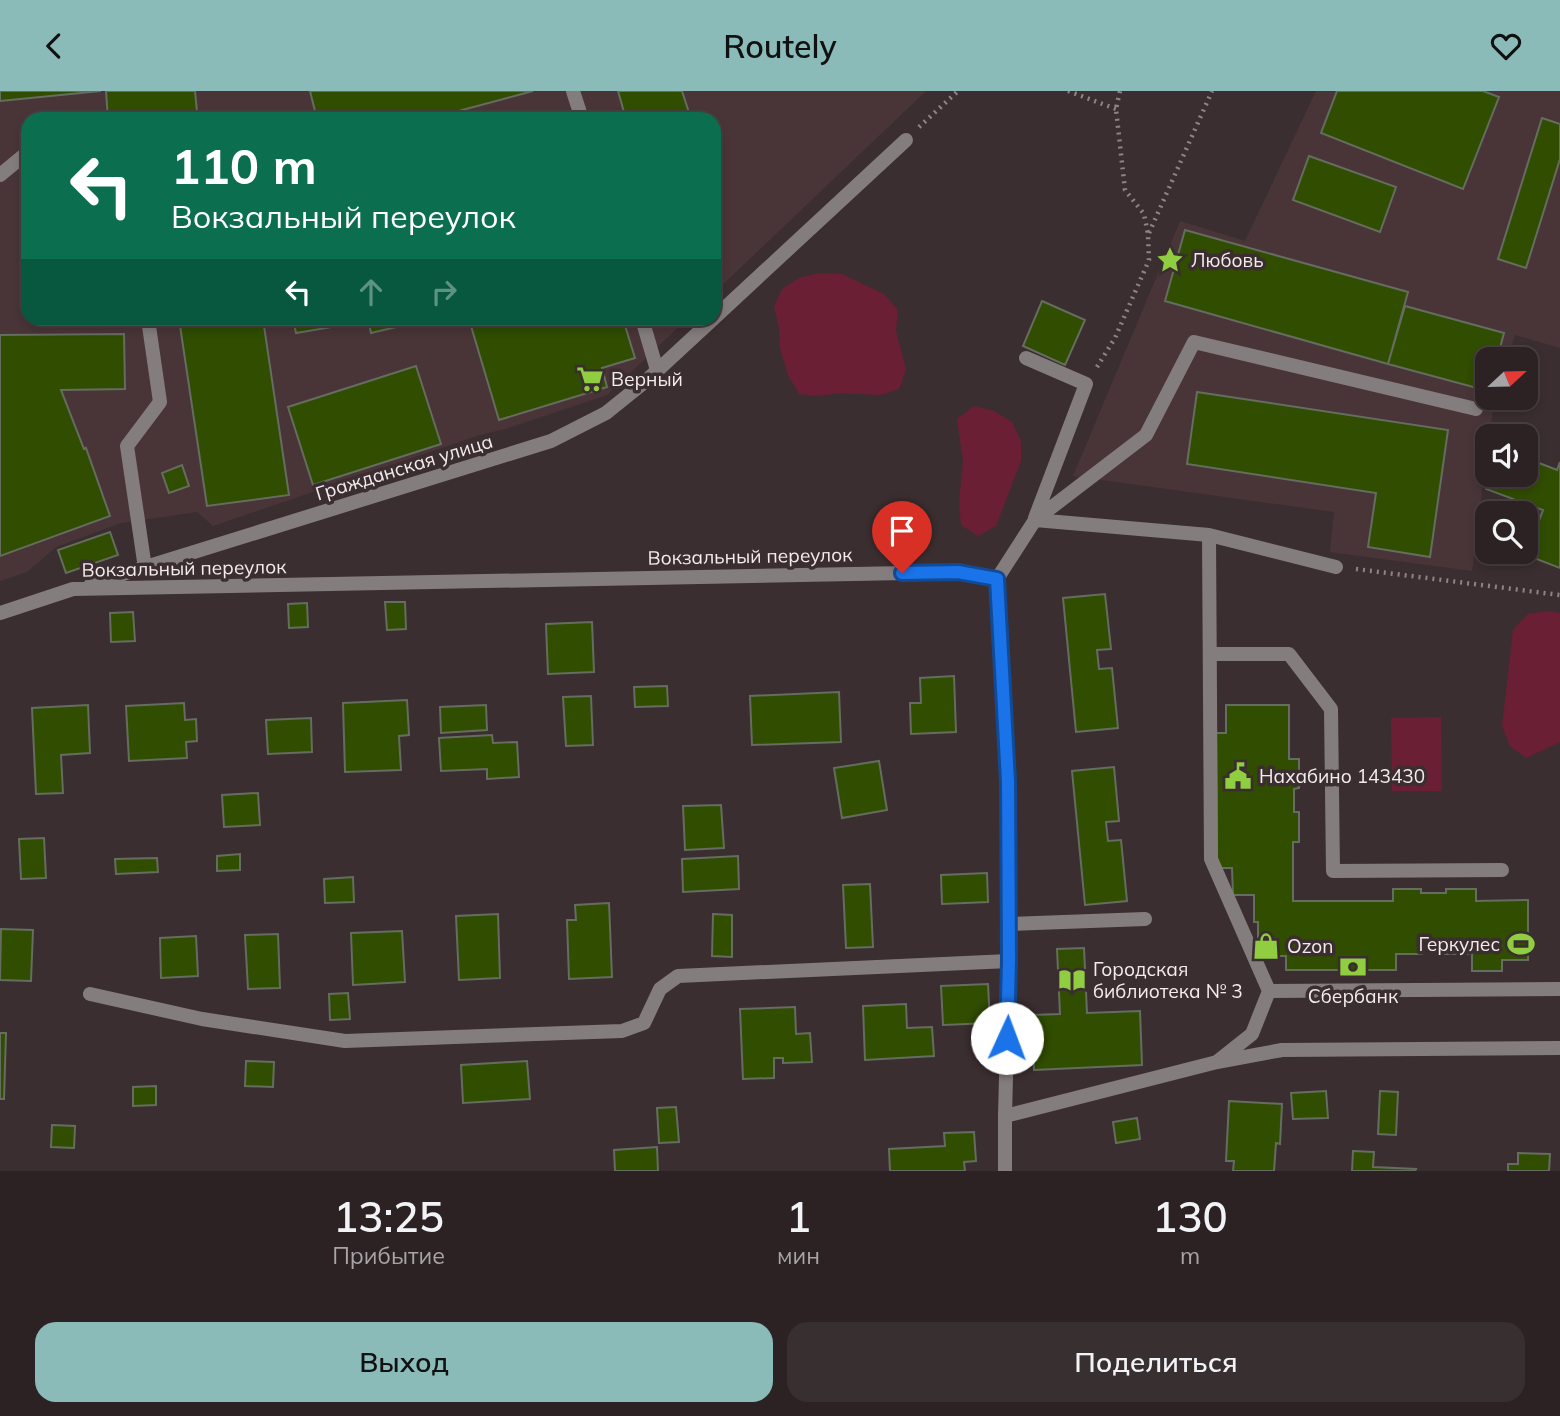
<!DOCTYPE html>
<html lang="ru">
<meta charset="utf-8">
<style>
:root{--surface:#2c2224;--page:#382f31;--text:#f1f3f6;--muted:#a6a4a6;--line:#483f41;--accent:#8bbbb9}
body{margin:0;font-family:Mulish,sans-serif;background:var(--page);color:var(--text);height:100vh;display:flex;flex-direction:column;font-size:26px;white-space:nowrap}
*{box-sizing:border-box;margin:0}
p{font-size:23px;color:var(--muted)}
.icon{flex:none;width:38px;height:38px;fill:none;stroke:currentColor;stroke-width:2;stroke-linecap:round;stroke-linejoin:round}
.map{position:relative;height:1080px;overflow:hidden}
.drawer{display:flex;flex-direction:column;background:var(--surface);flex:1}
.drawer>*{flex:none}
.top-card{position:absolute;left:21px;top:21px;width:700px;height:214px;border-radius:21px;box-shadow:0 4px 10px #0003,0 0 0 2px var(--line);background:#0b6e4f;color:#fff;overflow:hidden}
.needle{width:46px;rotate:68deg}
.tools{position:absolute;left:1475px;top:256px;display:grid;gap:14px}
.tools a{display:grid;place-items:center;width:63px;height:63px;border-radius:14px;background:var(--surface);box-shadow:0 4px 10px #0003,0 0 0 2px var(--line);font-size:35px}
.pin{position:absolute;display:grid;place-items:center;width:60px;height:60px;color:#fff;margin:-72px -30px;border-radius:50% 50% 50% 0;rotate:-45deg;box-shadow:0 0 7px #0007}
.pin .icon{rotate:45deg}
.me{position:absolute;width:77px;margin:-38px;rotate:2deg;stroke-linejoin:round;filter:drop-shadow(0 0 5px #0008)}
.turn{display:flex;align-items:center;gap:24px;height:147px;padding:0 35px;font-size:32px}
.turn .icon{width:91px;height:91px;stroke-width:2.5}
.turn b{display:block;font-size:49px;line-height:60px}
.lanes{display:flex;align-items:center;height:66px;padding:0 35px;background:#0003;justify-content:center;gap:35px;direction:ltr}
.lanes .off{opacity:.35}
.eta{display:flex;justify-content:space-evenly;align-items:center;height:119px;text-align:center}
.eta b{font-size:42px;font-weight:600;line-height:49px}
.cta{display:flex;gap:14px;margin-top:auto;padding:14px 35px}
.cta a{flex:1;height:80px;border-radius:21px;background:var(--accent);color:#111;font-size:28px;font-weight:600;line-height:80px;text-align:center}
.cta a+a{background:var(--page);color:var(--text)}
header{display:flex;justify-content:space-between;align-items:center;height:91px;padding:0 35px;background:var(--accent);color:#111;font-size:32px;font-weight:600}
.map>svg:first-child{display:block}
.built{fill:#493538}
.green{fill:#6b1f34}
.building{fill:#304d00;stroke:#656c60;stroke-width:2}
.lines{fill:none;stroke-linecap:round;stroke-linejoin:round}
.path{stroke:#8f8485;stroke-width:4.5;stroke-dasharray:2 5;stroke-linecap:butt}
.service{stroke:#847d7e;stroke-width:14}
.minor{stroke:#847d7e;stroke-width:14}
.route-casing{stroke:#114b97;stroke-width:18}
.route{stroke:#1a73e8;stroke-width:12}
.labels{text-anchor:middle;stroke-width:7;stroke-linejoin:round;paint-order:stroke}
.poi-label{font-size:19px;fill:#f4ebec;stroke:#3b2e30;text-anchor:start}
.street-label{font-size:19px;fill:#f4ebec;stroke:#3b2e30}
</style>
<header><svg class="icon" aria-label="back" viewBox="0 0 24 24"><path d="M15 5l-7 7 7 7"/></svg>Routely<svg class="icon" aria-label="heart" viewBox="0 0 24 24"><path d="M12 20l-8-8c-3-5 5-10 8-4 3-6 11-1 8 4z"/></svg></header>
<div class="map">
<svg width="1560" height="1080" viewBox="0 0 1560 1080">
<rect width="100%" height="100%" fill="#3b2e30"/>
<path class="built" d="M0 0H926L714 202V28H28V228H687L607 304 505 338 480 344 213 435 197 421 121 432 56 456 27 481 0 490Z
M1316 0H1560V257L1515 244 1507 268H1488V306H1497L1493 319 1489 345H1488L1487 360 1472 480 1330 461 1334 421 1073 385 1180 130 1245 150Z"/>
<path class="green" d="M819 182 842 183 884 203 898 219 896 240 906 279 899 298 880 304 839 302 819 305 799 303 788 284 780 257 779 237 774 216 782 198 799 187Z
M974 315 994 320 1012 331 1021 350V370L996 435 978 445 961 434 959 412 963 370 957 328Z
M1548 520 1560 522V651L1526 667 1510 655 1502 635 1513 539 1528 523Z
M1441 626 1442 700H1392L1391 627Z"/>
<path class="building" d="M0 0H101L0 10Z
M106 0H195L197 21 108 28Z
M310 0H533L451 22 452 28H317Z
M618 0H682L691 28H626Z
M1337 0H1483L1499 6 1463 98 1321 42Z
M1542 27 1560 33V68L1526 177 1498 168Z
M1309 65 1396 96 1380 141 1293 109Z
M1185 139 1408 201 1388 273 1165 210Z
M1042 210 1085 229 1065 274 1023 255Z
M1405 215 1504 242 1497 268H1488V300L1388 273Z
M179 228H263L289 404 207 415Z
M293 228H336L338 235 296 242Z
M368 228H430L371 242Z
M496 228H623L635 267 602 277 607 296 499 329 471 235Z
M124 243 125 298 61 299 84 358 86 357 110 425 0 465V244Z
M416 275 441 353 313 394 288 316Z
M1197 301 1448 339 1430 466 1368 456 1376 402 1187 373Z
M1526 367 1557 379 1560 371V477L1526 464 1543 419 1486 398 1491 383H1526Z
M182 374 189 395 169 402 162 382Z
M110 441 118 464 66 482 58 459Z
M1105 503 1111 558 1097 559 1099 578 1112 577 1118 637 1076 641 1063 507Z
M385 511H405L406 538 387 539Z
M307 512 308 536 289 537 288 513Z
M133 521 135 550 111 551 110 522Z
M592 531 594 581 548 583 546 533Z
M954 585 956 641 911 643 910 612H921L920 587Z
M667 595 668 615 635 616 634 596Z
M839 601 841 651 752 654 750 605Z
M591 605 593 654 566 655 563 606Z
M407 609 409 644 399 645 401 679 345 681 343 612Z
M184 612 185 629 196 628 197 650 186 651 187 667 129 670 126 615Z
M88 614 90 662 61 664 63 702 36 703 32 617Z
M486 614 487 639 441 642 440 616Z
M1226 614H1289V668H1299V697L1294 698V721H1299V751H1293V810H1393V798H1421V802H1446V798H1476V810L1528 809V869H1502V880H1472V863H1445V848H1422V863H1396V879H1286V865H1258V831H1254V804H1233L1232 777H1217L1216 642H1226Z
M311 627 312 661 268 663 266 629Z
M492 644 493 652 517 651 519 686 487 688V678L441 680 439 647Z
M879 670 887 719 842 727 834 677Z
M1114 676 1119 730 1106 731 1108 750 1121 749 1127 810 1085 814 1072 680Z
M258 702 260 734 224 736 222 704Z
M721 714 724 757 685 759 683 715Z
M44 747 46 787 21 788 19 748Z
M240 763V779L217 780V765Z
M738 765 739 798 683 801 682 768Z
M157 767 158 781 116 783 115 768Z
M987 782 988 811 942 813 941 784Z
M353 786 354 811 325 812 324 788Z
M870 793 873 856 846 857 843 794Z
M609 812 612 886 569 888 567 829H576L575 814Z
M498 823 500 887 459 889 456 825Z
M713 823 732 824V866L712 865Z
M1 838 33 839 31 890 0 889Z
M402 840 405 891 353 894 351 842Z
M278 843 280 897 248 898 245 844Z
M196 845 198 885 161 887 160 847Z
M1084 857 1087 922 1140 920 1142 974 1034 979 1032 924 1060 923 1057 858Z
M988 893 990 932 943 934 941 895Z
M348 902 350 928 330 929 329 903Z
M906 913 907 937 932 936 934 965 865 969 863 915Z
M795 916 796 943 810 942 812 971 783 972V967H774V987L743 988 740 918Z
M0 942H6L4 1008H0Z
M246 970 274 971 273 996 245 995Z
M527 970 530 1008 463 1012 461 974Z
M156 995V1014L133 1015V996Z
M1326 1000 1328 1027 1293 1028 1291 1002Z
M1380 1000 1398 1001 1396 1044 1378 1043Z
M1229 1010 1282 1013 1280 1053 1276 1052 1274 1080H1233L1234 1070H1226Z
M676 1016 679 1051 659 1052 657 1017Z
M1137 1027 1140 1048 1116 1052 1113 1031Z
M52 1034 75 1035 74 1057 51 1056Z
M974 1041 976 1070 964 1071 965 1080H890L889 1058 945 1055 944 1042Z
M657 1056 658 1080H615L614 1059Z
M1353 1060 1374 1061 1373 1076 1416 1078 1415 1080H1352Z
M1518 1062 1550 1063 1549 1080H1508V1073H1518Z"/>
<g class="lines">
<path class="path" d="M1068 0 1116 18
M919 36 958 0
M1149 142 1212 0
M1097 276 1115 247 1149 169 1148 143 1144 123 1125 99 1116 18 1120 0
M1356 478 1560 504"/>
<path class="service" d="M573 0 582 28
M0 84 28 61
M642 228 657 279
M1026 267 1086 293 1035 427
M1035 429 1146 344 1194 251 1476 318
M1209 444 1211 768 1269 900 1560 898
M145 477 127 355 160 311 148 228
M997 488 1035 429 1209 444 1336 476
M1210 563H1289L1331 618 1333 780 1502 779
M1009 833 1145 828
M90 903 202 928 345 950 622 940 644 932 660 898 678 885 1009 870
M1218 970 1252 943 1269 900
M1005 1025 1217 971 1282 959 1560 957"/>
<path class="minor" d="M714 227 906 49
M91 493 551 350 606 322 647 289 713 228
M0 522 73 498 958 481 997 488 1008 690 1009 870 1005 1025V1080"/>
</g>
<g class="lines">
<defs>
<path id="route" d="M902 482 958 481 997 488 1008 690 1009 870 1007 947"/>
</defs>
<use href="#route" class="route-casing"/>
<use href="#route" class="route"/>
</g>
<defs>
<symbol id="sight-bare" viewBox="-9 -9 18 18"><path d="M0-6L1.8-2.2L6-1.7L2.9 1.2L3.7 5.4L0 3.3L-3.7 5.4L-2.9 1.2L-6-1.7L-1.8-2.2Z" fill="#90cd41" stroke="#3b2e30" stroke-width="2.5" paint-order="stroke"/></symbol>
<symbol id="supermarket-bare" viewBox="-9 -9 18 18"><path d="M-6-5.5h2.5l.6 2H6L4.5 2H-2.5L-4.4-4H-6ZM-1.5 3.2a1.3 1.3 0 1 0 .1 0ZM3 3.2a1.3 1.3 0 1 0 .1 0Z" fill="#90cd41" stroke="#3b2e30" stroke-width="2.5" paint-order="stroke"/></symbol>
<symbol id="civic-bare" viewBox="-9 -9 18 18"><path d="M-.6-6.5H3V-4.5H.6V-3L4-1V1h2V6H-6V1h2V-1L-.6-3ZM-1.2 2.5V6h2.4V2.5Z" fill="#90cd41" stroke="#3b2e30" stroke-width="2.5" paint-order="stroke"/></symbol>
<symbol id="stadium-bare" viewBox="-9 -9 18 18"><path d="M0-5a6.5 5 0 1 0 0 10a6.5 5 0 1 0 0-10ZM-3.5-1.8h7v3.6h-7Z" fill="#90cd41" stroke="#3b2e30" stroke-width="2.5" paint-order="stroke"/></symbol>
<symbol id="shop-bare" viewBox="-9 -9 18 18"><path d="M-5-2.5h2.3a2.7 3.5 0 0 1 5.4 0H5L5.5 6h-11ZM-1.5-2.5h3a1.5 2.3 0 0 0-3 0Z" fill="#90cd41" stroke="#3b2e30" stroke-width="2.5" paint-order="stroke"/></symbol>
<symbol id="bank-bare" viewBox="-9 -9 18 18"><path d="M-6-4H6V4H-6ZM0-2.3a2.3 2.3 0 1 0 0 4.6a2.3 2.3 0 1 0 0-4.6Z" fill="#90cd41" stroke="#3b2e30" stroke-width="2.5" paint-order="stroke"/></symbol>
<symbol id="library-bare" viewBox="-9 -9 18 18"><path d="M-6-4Q-3-5.5-.7-3.5V5Q-3 3-6 4ZM6-4Q3-5.5 .7-3.5V5Q3 3 6 4Z" fill="#90cd41" stroke="#3b2e30" stroke-width="2.5" paint-order="stroke"/></symbol>
</defs>
<g fill-rule="evenodd">
<use href="#sight-bare" x="1151" y="150" width="38" height="38"/>
<use href="#supermarket-bare" x="571" y="269" width="38" height="38"/>
<use href="#civic-bare" x="1219" y="666" width="38" height="38"/>
<use href="#stadium-bare" x="1502" y="834" width="38" height="38"/>
<use href="#shop-bare" x="1247" y="836" width="38" height="38"/>
<use href="#bank-bare" x="1334" y="857" width="38" height="38"/>
<use href="#library-bare" x="1053" y="870" width="38" height="38"/>
</g>
<g class="labels">
<g class="poi-label">
<text x="1191" y="176">Любовь</text>
<text x="611" y="295">Верный</text>
<text x="1259" y="692">Нахабино 143430</text>
<text x="1500" y="860" text-anchor="end">Геркулес</text>
<text x="1287" y="862">Ozon</text>
<text x="1093" y="885">Городская<tspan x="1093" dy="22">библиотека № 3</tspan></text>
<text x="1353" y="912" text-anchor="middle">Сбербанк</text>
</g>
<g class="street-label">
<text transform="translate(404 376) rotate(-17)" y="7">Гражданская улица</text>
<text transform="translate(750 465) rotate(-1)" y="7">Вокзальный переулок</text>
<text transform="translate(184 477) rotate(-1)" y="7">Вокзальный переулок</text>
</g>
</g>
</svg>
<div class="tools">
<a><svg class="needle" viewBox="-14 -14 28 28"><path d="M0-13l5 13h-10z" fill="#e53935"/><path d="M0 13l5-13h-10z" fill="#a6a4a6"/></svg></a>
<a><svg class="icon" aria-label="sound" viewBox="0 0 24 24"><path d="M4 9h4l5-4v14l-5-4H4zM17 9q2 3 0 6"/></svg></a>
<a><svg class="icon" aria-label="search" viewBox="0 0 24 24"><circle cx="10" cy="10" r="6"/><path d="M15 15l6 6"/></svg></a>
</div>
<div class="pin" style="left:902px;top:482px;background:#d93025"><svg class="icon" aria-label="arrive" viewBox="0 0 24 24"><path d="M6 21V4h12l-3 4 3 4H6"/></svg></div>
<svg class="me" style="left:1007px;top:947px" viewBox="-20 -20 40 40"><circle r="19" fill="#fff"/><path d="M0-13L10 11 0 6-10 11z" fill="#1a73e8"/></svg>
<div class="top-card">
<div class="turn"><svg class="icon" aria-label="left" viewBox="0 0 24 24"><path d="M17 20v-9H6M10 6l-5 5 5 5"/></svg><div><b>110 m</b>Вокзальный переулок</div></div>
<div class="lanes"><svg class="icon" aria-label="left" viewBox="0 0 24 24"><path d="M17 20v-9H6M10 6l-5 5 5 5"/></svg><svg class="icon off" aria-label="ahead" viewBox="0 0 24 24"><path d="M12 20V5M6 11l6-6 6 6"/></svg><svg class="icon off" aria-label="right" viewBox="0 0 24 24"><path d="M7 20v-9h11M14 6l5 5-5 5"/></svg></div>
</div>
</div>
<section class="drawer">
<div class="eta">
<div><b>13:25</b><p>Прибытие</p></div>
<div><b>1</b><p>мин</p></div>
<div><b>130</b><p>m</p></div>
</div>
<div class="cta"><a>Выход</a><a>Поделиться</a></div>
</section>
